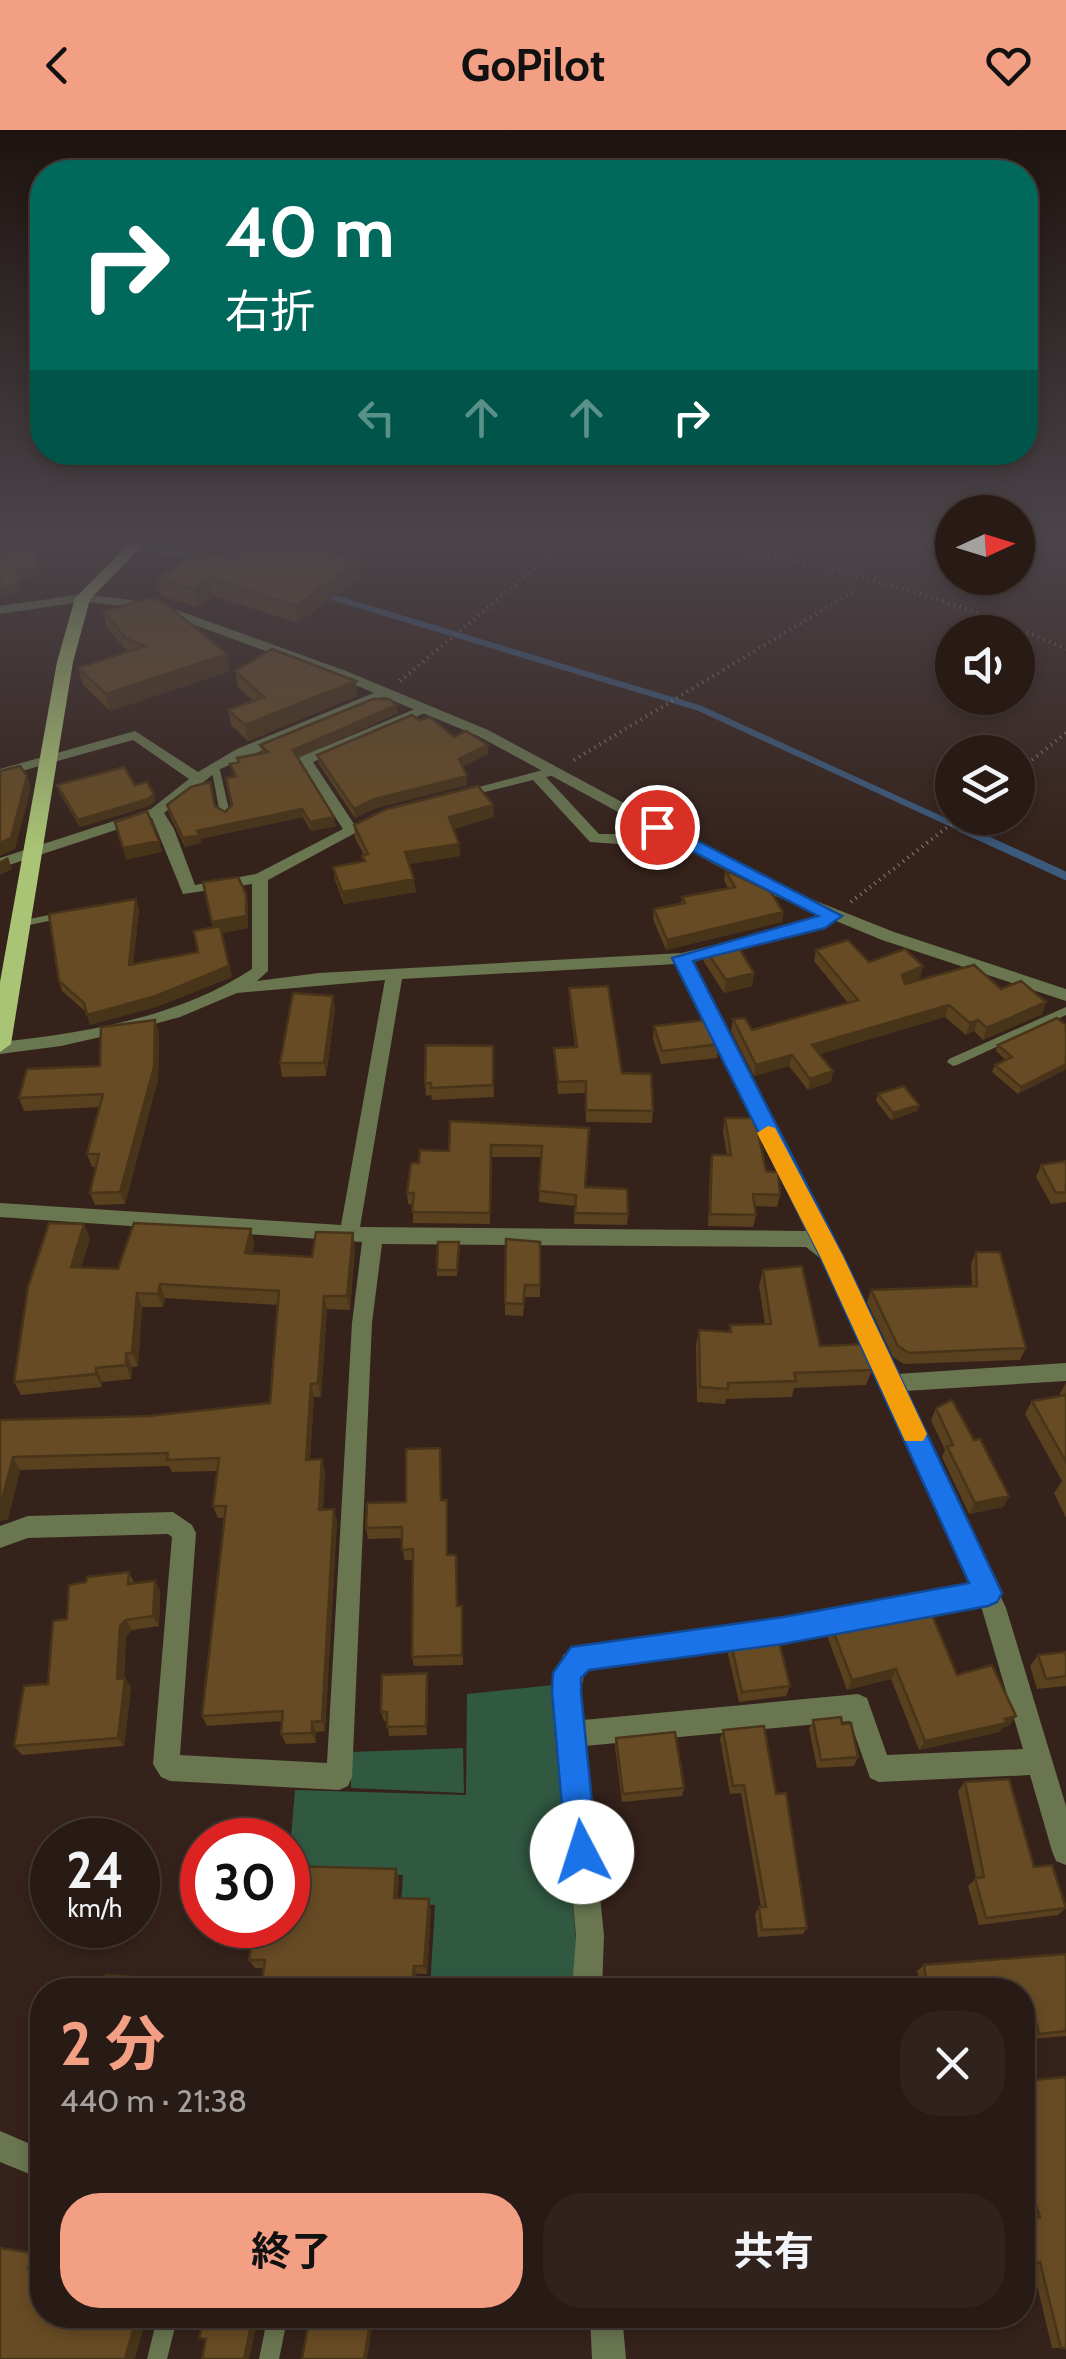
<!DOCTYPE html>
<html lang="ja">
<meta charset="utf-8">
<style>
:root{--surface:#281a14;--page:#30231d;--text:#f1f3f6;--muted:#a5a1a0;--line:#443834;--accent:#f39f84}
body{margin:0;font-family:Cabin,"Noto Sans JP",sans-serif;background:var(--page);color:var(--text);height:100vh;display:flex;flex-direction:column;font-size:38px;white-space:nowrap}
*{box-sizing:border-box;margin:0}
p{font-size:32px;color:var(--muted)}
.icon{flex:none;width:55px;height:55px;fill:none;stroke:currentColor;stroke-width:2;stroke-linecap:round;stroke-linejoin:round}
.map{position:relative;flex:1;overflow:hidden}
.sheet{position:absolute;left:30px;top:1848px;width:1005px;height:350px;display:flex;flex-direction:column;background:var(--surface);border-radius:40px;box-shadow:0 5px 15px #0003,0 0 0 2px var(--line)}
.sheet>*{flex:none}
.banner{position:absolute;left:30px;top:30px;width:1008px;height:305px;border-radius:40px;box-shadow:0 5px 15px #0003,0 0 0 2px var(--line);background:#00695c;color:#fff;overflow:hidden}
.needle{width:65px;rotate:86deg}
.tools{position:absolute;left:935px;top:365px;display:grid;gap:20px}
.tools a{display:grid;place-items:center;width:100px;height:100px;border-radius:50%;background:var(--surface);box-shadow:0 5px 15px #0003,0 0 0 2px var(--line);font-size:50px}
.speed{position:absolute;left:30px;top:1688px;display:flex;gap:20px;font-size:50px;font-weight:700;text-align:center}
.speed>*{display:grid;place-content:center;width:130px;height:130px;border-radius:50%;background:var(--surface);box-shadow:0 5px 15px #0003,0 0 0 2px var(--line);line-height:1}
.speed small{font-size:25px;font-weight:400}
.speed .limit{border:15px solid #d22;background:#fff;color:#111}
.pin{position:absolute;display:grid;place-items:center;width:85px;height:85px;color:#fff;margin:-42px;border:5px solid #fff;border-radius:50%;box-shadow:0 2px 10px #0007}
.me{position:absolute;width:110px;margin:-55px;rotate:355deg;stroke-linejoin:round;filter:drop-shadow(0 0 8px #0008)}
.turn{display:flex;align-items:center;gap:35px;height:210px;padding:0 30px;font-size:45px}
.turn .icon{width:130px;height:130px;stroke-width:2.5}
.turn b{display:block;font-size:70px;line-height:85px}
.lanes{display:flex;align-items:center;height:95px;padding:0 30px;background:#0003;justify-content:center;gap:50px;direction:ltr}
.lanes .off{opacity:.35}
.round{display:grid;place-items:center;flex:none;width:105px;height:105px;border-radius:40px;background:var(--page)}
.head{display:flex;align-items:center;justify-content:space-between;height:170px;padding:0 30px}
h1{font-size:60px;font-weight:700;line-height:75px;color:var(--accent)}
.primary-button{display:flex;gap:20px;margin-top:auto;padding:20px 30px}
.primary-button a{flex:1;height:115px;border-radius:40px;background:var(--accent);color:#111;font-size:40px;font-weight:700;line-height:115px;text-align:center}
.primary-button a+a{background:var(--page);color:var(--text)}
header{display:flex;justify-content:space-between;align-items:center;height:130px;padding:0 30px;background:var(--accent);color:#111;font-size:45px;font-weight:700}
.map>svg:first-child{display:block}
.green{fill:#315942}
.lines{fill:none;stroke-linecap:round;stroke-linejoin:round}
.stream-far1{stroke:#3b5a7c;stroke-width:6}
.stream{stroke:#3b5a7c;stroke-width:8}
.path{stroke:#90807a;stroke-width:4;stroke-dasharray:1 5;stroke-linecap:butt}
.service{fill:#697650;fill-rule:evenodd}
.minor{fill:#697650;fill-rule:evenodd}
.tertiary{fill:#697650;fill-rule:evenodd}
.primary{fill:#aac475;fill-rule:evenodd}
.wall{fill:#59401f}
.shaded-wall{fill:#483419}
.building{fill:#674b24;stroke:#483419;stroke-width:2.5}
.route{fill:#1a73e8;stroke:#114b97;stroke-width:2.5}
.slow{fill:#f59e0b}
</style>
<header><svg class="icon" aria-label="back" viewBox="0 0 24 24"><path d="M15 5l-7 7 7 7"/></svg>GoPilot<svg class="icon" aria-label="heart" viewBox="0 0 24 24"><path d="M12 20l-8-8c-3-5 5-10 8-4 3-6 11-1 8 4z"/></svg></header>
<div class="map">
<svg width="1066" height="2229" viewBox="0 0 1066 2229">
<rect width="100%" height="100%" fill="#35221b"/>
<path class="green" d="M553 1555 576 1811 574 1860H430L435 1775 401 1774 403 1745 288 1742 295 1660 466 1665 467 1564Z
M463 1618 464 1663 351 1658V1622Z"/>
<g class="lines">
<path class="stream-far1" d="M110 408 200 429
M325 465 699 578 967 701"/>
<path class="stream" d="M961 698 1066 746"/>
<path class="path" d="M57 408 108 418
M662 408C803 428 936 460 1066 519
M1048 408 1066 414
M400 551 560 417
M574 630 854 461
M1018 641 1066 603
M851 772 959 688"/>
<path class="service" d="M215 633 219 636 230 684 225 687 220 684 211 636Z
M63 782 67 783V787L20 797 15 794 20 791Z
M1066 877V885L957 935 953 936 947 932 949 929Z
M158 2185H178L167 2229H147Z
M268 2185H288L279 2229H259Z"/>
<path class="minor" d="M83 464 89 468 87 471 0 484V476Z
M381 560 393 563 220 639 164 683 174 699 195 755 256 744 343 699 298 630 300 627 422 576 434 579 313 632 354 694 376 684 383 688 268 750V841L257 851 319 843 682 823 813 790 833 781 841 786 824 798 692 831 834 1116 842 1126 897 1244 1066 1233V1251L905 1261 1006 1478 1066 1676V1735L1056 1731 1052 1721 1030 1645 879 1652 870 1648 850 1591 585 1616 604 1806 602 1860H572L576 1806 554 1562 563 1525 581 1515 783 1489 971 1455 824 1131 806 1117 382 1114 372 1193 352 1647 348 1656 339 1660 170 1651 161 1647 153 1634 172 1407 168 1404 28 1408 0 1418V1396L28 1386 173 1382 192 1395 196 1403 180 1625 327 1633 352 1193 362 1112 0 1087V1073L341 1095 385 850 237 863 180 887 136 899 61 916 0 924V912C85 903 180 887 252 839V754L183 764 152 688 0 738V728L151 679 189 649 133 610 0 647V639L135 601 198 642 237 619ZM676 834 806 1101 360 1097 402 849ZM981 1476 1023 1619 887 1625 867 1568 858 1564 583 1590 580 1562 586 1538 783 1513Z
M554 637 561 641 559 644 546 647 599 704H616L657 693 664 697 617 714 590 712 533 650 456 669 449 665Z
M0 2001 42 2019V2049L0 2032Z
M590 2185H622L626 2229H592Z"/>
<path class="tertiary" d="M83 464 160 474 346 541 488 600 778 756 894 802 1066 859V871L882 810 766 762 478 606 336 547 154 480 79 471 77 468Z"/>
<path class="primary" d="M135 408H150L90 469 73 532 11 914 0 922V852L57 532 75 468Z"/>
</g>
<path class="wall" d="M231 429 360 447 298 493 213 466 197 477 161 466 157 449Z
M103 481 227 524 230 541 110 581 83 555 78 538 128 522 107 498Z
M235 541 356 551 357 566 248 611 231 595 228 580 253 571 238 557Z
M397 575 398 583 298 628 336 696 311 701 303 687 200 709 201 713 185 717 169 684 167 675 215 676 225 682 232 675 234 646 230 634 238 633 237 628 262 623 260 615Z
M419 590 488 624 462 637 467 655 376 678 355 688 319 634 317 625Z
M57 655H135L156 670 149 676 80 697 59 662Z
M494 687 453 699 459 714 460 726 409 734 416 762 344 774 335 750 333 737 363 732 362 726 364 725 355 708 354 695Z
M725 740 783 782 782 792 666 820 653 789 654 779 681 774 682 767 728 758 724 750Z
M203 752 246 764 248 776V798L222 803 232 847 159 876 90 895 86 882 62 861 59 851 139 779 133 834 198 822 213 797Z
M705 819 754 843 752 856 724 863 704 832Z
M816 820 869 832 923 836 920 848 905 854 1001 859 1046 872 1042 884 983 910 974 901 966 905 945 887 819 924 833 941 831 952 808 960 789 936 754 946 731 901 733 889 752 900 848 873 814 831Z
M569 858 622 943 653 981 652 993 586 992 585 963 558 964 554 918 575 917 569 870Z
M333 866 335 879 326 946 282 947 280 933Z
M1066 895V939L1018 964 992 942 995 935 1006 930 996 921 998 915Z
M654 896 719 914 717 928 661 934 653 909Z
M159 902 158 949 125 1074 95 1075 90 1063 96 1037H92L87 1024 100 977 24 981 19 968 100 936Z
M493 916 494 967 432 970 431 965 426 966 425 953Z
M878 964 919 975 917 981 891 990 876 971Z
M725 988 766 1041 780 1065 777 1077 755 1076 756 1085 753 1097 708 1096 710 1037 712 1025H727L723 1001Z
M589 998 585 1057 628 1084 627 1095 574 1094 575 1076 539 1072 541 1027H491L490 1094 413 1093V1075L408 1074 407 1063 419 1033 449 1021Z
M1066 1031V1072L1051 1074 1036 1047 1041 1035Z
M251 1099 254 1113 252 1123 312 1127 355 1117 350 1180 327 1179 321 1267H314L310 1329 325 1341 323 1379H334L337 1391 325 1601 316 1602V1613L286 1614 281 1604 283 1591 207 1596 202 1586 224 1388H218L213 1376 218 1341 172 1342 169 1336 20 1340 8 1389 0 1391V1290L149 1286 270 1273 278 1175 165 1168 163 1177H142L138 1236 132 1237 131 1249 102 1252V1257L21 1265 14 1252 90 1108 81 1137 118 1139Z
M540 1112V1167H525L523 1186 505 1185V1173Z
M460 1118 457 1146H437V1140Z
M976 1122 1026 1218 1020 1230 904 1234 893 1227 867 1172 871 1160 972 1156 971 1134Z
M763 1140 820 1216 872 1240 866 1255 794 1258 792 1267 726 1269 725 1274 697 1272 696 1215 699 1200 729 1202 730 1195 765 1194 759 1156Z
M1066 1253V1388L1054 1363 1062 1351 1025 1284 1032 1271 1061 1266 1060 1263Z
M936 1278 974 1310 1009 1366 1003 1377 969 1384 942 1327 945 1320 931 1290Z
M441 1329 442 1370 448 1381V1425H456L458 1476H462L463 1535 414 1536 412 1527 413 1430H404L402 1408 368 1409 366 1398 406 1372Z
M129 1442 134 1453 155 1451 160 1461 159 1496 132 1500 126 1506 124 1548 131 1557 124 1616 22 1625 14 1616 48 1554 86 1452Z
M832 1498 957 1545 1016 1586 1009 1596 1003 1597 999 1602 919 1620 891 1549 847 1560 828 1508Z
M731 1514 790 1556 786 1566 739 1572 728 1524Z
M1066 1522V1556L1037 1559 1030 1536 1038 1525Z
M427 1543 428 1553 427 1605 389 1606 387 1591H384L381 1582Z
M813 1590 842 1594 858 1627 854 1636 817 1638 809 1599Z
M723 1600 776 1664 807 1798 803 1804 758 1807 755 1784 759 1777H761L741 1663 730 1664 720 1609Z
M616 1608 684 1658 682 1666 622 1672 615 1617Z
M965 1652 1066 1778 1058 1785 979 1795 968 1756 976 1748 958 1661Z
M399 1748 397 1768 431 1778 427 1844 255 1838 249 1830Z
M1066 1824V1906L1031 1909 1028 1900H1022V1860L877 1859 883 1853 919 1849 917 1841 924 1835Z
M1066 1947V2220L1065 2218H1052L1032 2134H1028L1022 2111V2089L1031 2088 1022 2061V1951Z"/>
<path class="shaded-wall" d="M359 430 360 447 298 493 296 476Z
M38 436 41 445 19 449V464L0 466V457L17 440Z
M210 448 213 466 197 477 194 459Z
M227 524 230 541 110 581 106 564Z
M356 551 357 566 248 611 245 595Z
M397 575 398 583 294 629 293 620Z
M488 615V624L459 638V629Z
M27 646 31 658 15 719 0 726V713Z
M467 646V655L376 678 355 688 354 679 375 669Z
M154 664 156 670 149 676 80 697 78 690Z
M493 675 494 687 450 700 449 687Z
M302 679 303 687 200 709 201 713 185 717 183 708 197 701Z
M334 687 336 696 311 701 310 692Z
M159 711 162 722 126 730 123 718Z
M459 714 460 726 406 734 405 722Z
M8 727 12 739 0 745V731Z
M414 749 416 762 344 774 342 762Z
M246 764 248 776V798L215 804 212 792Z
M136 769 139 779 132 846 129 835Z
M783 782 782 792 666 820 667 810Z
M229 836 232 847 159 876 90 895 87 885Z
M923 836 920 848 899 856 902 845Z
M754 843 752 856 724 863 726 850Z
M333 866 335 879 326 946 324 933Z
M1046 872 1042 884 983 910 987 898Z
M949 875 945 887 810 927 812 915Z
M155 890 159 902 158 949 125 1074 120 1062Z
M978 890 974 901 966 905 970 893Z
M792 925 789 936 754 946 756 935Z
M1066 934V939L1018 964 1021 957Z
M833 941 831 952 808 960 810 949Z
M919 975 917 981 891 990 893 983Z
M84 1094 90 1108 77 1151 71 1137Z
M251 1099 254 1113 248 1137 245 1123Z
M353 1103 355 1117 350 1180 347 1166Z
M160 1154 165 1168 163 1177 158 1164Z
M137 1163 142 1177 138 1236 132 1223Z
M324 1166 327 1179 321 1267 318 1253Z
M126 1223 132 1237 131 1249 126 1235Z
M96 1238 102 1252V1257L96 1244Z
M311 1254 314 1267 309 1342 306 1330Z
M13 1327 20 1340 8 1389 0 1391V1377Z
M322 1329 325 1341 322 1392 319 1380Z
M1009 1366 1003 1377 969 1384 975 1373Z
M334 1379 337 1391 325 1601 322 1591Z
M155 1451 160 1461 159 1496 153 1486Z
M126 1490 132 1500 126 1506 123 1558 117 1549 120 1496Z
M896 1539 891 1549 847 1560 852 1550Z
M427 1543 428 1553 427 1605 426 1596Z
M125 1548 131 1557 124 1616 118 1608Z
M1016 1586 1009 1596 1003 1597 999 1602 919 1620 925 1611Z
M312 1592 316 1602V1613L312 1603Z
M396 1739 399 1748 397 1777 394 1768Z
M429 1769 431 1778 427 1844 424 1836Z
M414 1836 417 1844 415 1860H412Z
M144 1848 152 1856 151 1860H141Z
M33 2123 42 2124 40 2140 28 2138Z
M137 2185H147L135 2229H125Z
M253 2185H259L249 2229H244Z
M370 2192H373L367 2229H364Z"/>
<path class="building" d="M13 408H30L38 436 17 440V455L0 457V410Z
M265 408H273L359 430 296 476 210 448 194 459 157 449 199 422 231 429Z
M152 468 165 473 227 524 106 564 78 538 145 516 127 509 103 481Z
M272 519 356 551 245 595 228 580 264 567 235 541Z
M373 569H389L397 575 293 620 334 687 310 692 302 679 197 701 199 705 183 708 167 675 191 657 210 652 215 676 225 682 232 675 226 648 236 646 230 634 239 632 237 628 268 622 260 615Z
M412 585 419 590 430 587 454 607 466 601 488 615 459 629 467 646 375 669 354 679 317 625Z
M20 636 27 646 11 708 0 713V641Z
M124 637 135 655 147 652 154 664 148 669 78 690 57 655Z
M478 656 493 675 449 687 459 714 405 722 414 749 342 762 333 737 365 731 362 726 368 724 354 695 387 679Z
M147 681 159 711 123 718 115 692Z
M725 740 771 762 783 782 667 810 654 779 685 773 682 767 735 757Z
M238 747 246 764V786L212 792 203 752Z
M136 769 129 835 198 822 194 801 220 796 229 836 156 866 87 885 84 873 59 851 49 784Z
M848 810 869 832 905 819 923 836 902 845 905 854 974 835 1001 859 1021 851 1046 872 987 898 978 890 970 893 949 875 812 915 833 941 810 949 792 925 756 935 733 889 745 888 752 900 858 870 816 820Z
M735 811 754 843 726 850 705 819Z
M608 856 622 943 651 944 653 981 586 980V951L558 952 554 918 577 917 569 858Z
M293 863 333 866 324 933H280Z
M1057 888 1066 895V934L1021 957 995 935 1012 927 998 915Z
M155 890 154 937 120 1062 90 1063 99 1024H87L103 964 19 968 27 939 100 936 101 897Z
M707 890 719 914 662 921 654 896Z
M426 915 493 916V955L431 958V953H425Z
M904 956 919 975 893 983 878 964Z
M725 988H755L766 1041 778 1042 780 1065 753 1064 756 1085 710 1084 712 1025H731Z
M450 991 589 998 585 1057 627 1059 628 1084 575 1083 576 1065 539 1061 542 1016 491 1015 490 1083 412 1082 414 1063H407L411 1033H419L420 1020 449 1021Z
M1066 1031V1062L1056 1063 1041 1035Z
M49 1093 84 1094 71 1137 118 1139 134 1093 251 1099 245 1123 312 1127 316 1102 353 1103 347 1166H324L318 1253 311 1254 306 1330 322 1329 319 1380 334 1379 322 1591 312 1592V1603L281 1604 283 1581 202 1586 226 1376H213L219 1328 167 1330 168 1323 13 1327 0 1377V1290L149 1286 270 1273 279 1161 160 1154 158 1164 137 1163 132 1223H126V1235L96 1238V1244L14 1252 28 1157Z
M506 1109 540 1112V1155H525L523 1174 505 1173Z
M438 1112H459L457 1140H437Z
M976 1122H1000L1026 1218 909 1223 898 1216 871 1160 977 1156Z
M802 1136 820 1216 865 1214 872 1240 794 1243 796 1251 728 1253V1259L700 1257 699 1200 731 1202 730 1195 771 1194 763 1140Z
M1066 1265V1332L1032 1271Z
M952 1270 974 1310 980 1309 1009 1366 975 1373 947 1316 953 1315 936 1278Z
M440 1318 441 1370H447V1425H456L457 1476H462V1525L412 1527 413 1419 402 1420V1397L366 1398 367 1373 406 1372V1319Z
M129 1442 128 1454 155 1451 153 1486 126 1490 120 1496 117 1549 125 1548 118 1608 14 1616 24 1556 48 1554 53 1491 67 1489 69 1455 86 1452 87 1447Z
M930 1480 957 1545 992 1535 1016 1586 1005 1589 1006 1593 925 1611 896 1539 852 1550 832 1498Z
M778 1508 790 1556 742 1562 731 1514Z
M1066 1522V1546L1046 1549 1038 1525Z
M427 1543 426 1596 387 1597V1582H381L382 1545Z
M841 1587 842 1594 851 1593 858 1627 821 1630 813 1590Z
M764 1596 776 1664 786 1663 807 1798 762 1800 759 1777H766L744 1655 733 1656 723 1600Z
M675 1602 684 1658 623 1664 616 1608Z
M1009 1649 1034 1737 1052 1735 1066 1778 986 1788 975 1748 984 1747 965 1652Z
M288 1736 396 1739 394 1768 429 1769 424 1836H414L412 1860H261L265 1830H249L254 1795H288Z
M1066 1824V1901L1039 1904 1037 1894 1022 1896V1860H885L883 1853 926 1848 924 1835Z
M106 1845 144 1848 141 1860H102Z
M40 1943H42V1965H35Z
M1066 1947V2218H1061L1040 2132 1037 2133 1026 2088 1040 2087 1022 2035V2007H1026L1022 1992V1951Z
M0 2118 33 2123 28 2138 42 2141V2185H137L125 2229H0Z
M205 2185H253L244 2229H202L206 2209 199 2208Z
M310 2185H331L370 2192 364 2229H302Z"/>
<linearGradient id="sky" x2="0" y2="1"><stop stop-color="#1d130f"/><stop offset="0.57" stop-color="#4b444a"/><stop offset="1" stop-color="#4b444a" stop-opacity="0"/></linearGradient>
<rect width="1066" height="720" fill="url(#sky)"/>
<path class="route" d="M651 693H663L842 786 825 798 693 831 843 1126 1002 1463 997 1472 988 1476 783 1514 589 1540 581 1548V1562L597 1722 593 1733 582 1737 571 1733 566 1722 552 1562 553 1543 571 1517 783 1487 969 1453 820 1126 672 828 818 786 651 700Z"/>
<path class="slow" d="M768 996 775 998 843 1126 927 1304 923 1311H905L820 1126 757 1003Z"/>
</svg>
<div class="tools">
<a><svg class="needle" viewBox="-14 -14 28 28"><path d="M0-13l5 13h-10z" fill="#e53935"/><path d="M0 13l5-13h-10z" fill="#a5a1a0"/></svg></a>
<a><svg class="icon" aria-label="sound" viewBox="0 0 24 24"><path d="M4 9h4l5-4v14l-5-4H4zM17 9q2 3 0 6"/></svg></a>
<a><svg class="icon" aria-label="layers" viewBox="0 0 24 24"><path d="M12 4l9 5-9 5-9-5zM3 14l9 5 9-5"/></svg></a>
</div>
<div class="speed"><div>24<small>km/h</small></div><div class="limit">30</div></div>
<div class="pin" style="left:657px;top:697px;background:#d93025"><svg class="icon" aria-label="arrive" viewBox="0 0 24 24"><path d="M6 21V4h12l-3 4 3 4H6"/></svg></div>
<svg class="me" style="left:582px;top:1722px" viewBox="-20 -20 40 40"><circle r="19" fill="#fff"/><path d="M0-13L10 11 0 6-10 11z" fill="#1a73e8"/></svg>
<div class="banner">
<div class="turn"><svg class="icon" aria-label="right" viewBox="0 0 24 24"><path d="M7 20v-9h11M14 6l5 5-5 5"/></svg><div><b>40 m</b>右折</div></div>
<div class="lanes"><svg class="icon off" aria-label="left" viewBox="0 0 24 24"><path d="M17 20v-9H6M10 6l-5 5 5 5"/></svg><svg class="icon off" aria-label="ahead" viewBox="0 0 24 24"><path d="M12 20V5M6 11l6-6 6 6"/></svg><svg class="icon off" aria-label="ahead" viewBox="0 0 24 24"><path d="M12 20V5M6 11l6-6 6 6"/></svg><svg class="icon" aria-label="right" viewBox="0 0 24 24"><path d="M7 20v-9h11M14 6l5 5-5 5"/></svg></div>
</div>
<section class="sheet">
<div class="head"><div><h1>2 分</h1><p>440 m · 21:38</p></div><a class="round"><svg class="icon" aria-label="close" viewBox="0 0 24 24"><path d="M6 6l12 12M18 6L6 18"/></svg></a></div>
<div class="primary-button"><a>終了</a><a>共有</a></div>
</section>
</div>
